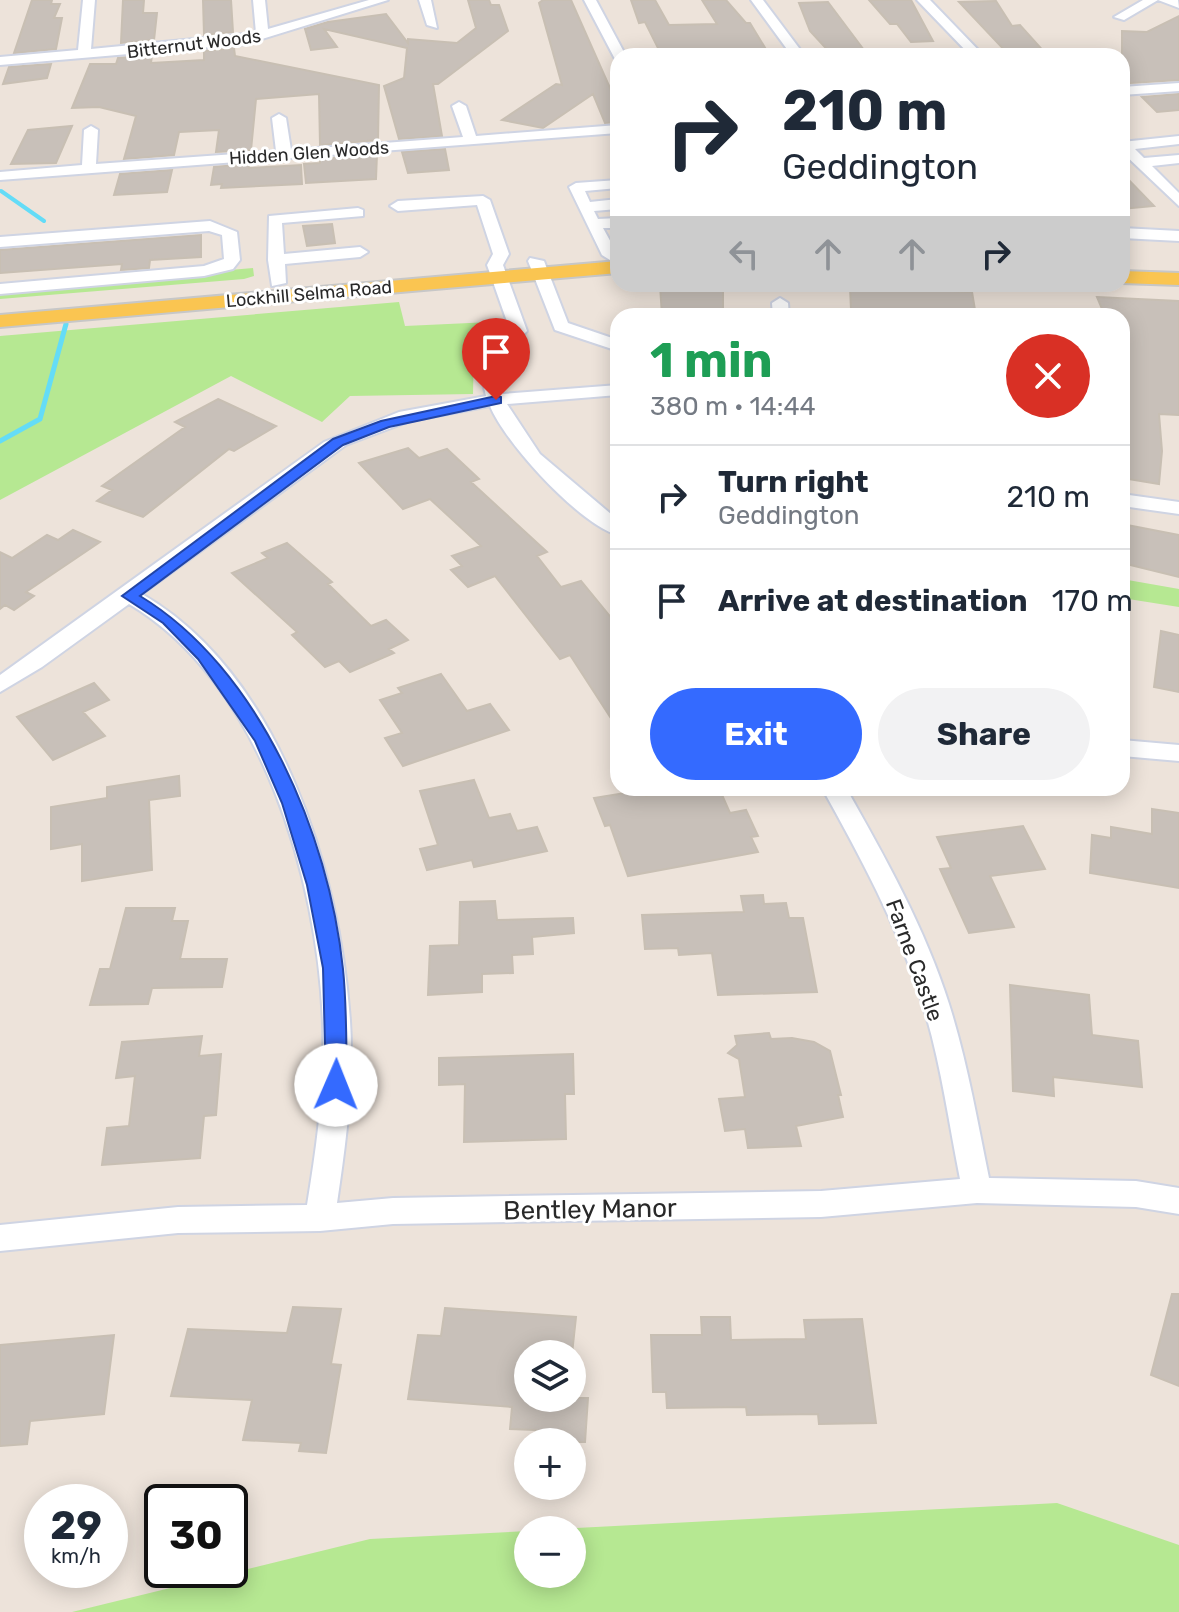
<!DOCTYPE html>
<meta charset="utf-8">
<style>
:root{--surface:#fff;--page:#f2f2f3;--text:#1f2937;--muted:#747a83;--line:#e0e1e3;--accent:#346aff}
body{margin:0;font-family:Rubik,sans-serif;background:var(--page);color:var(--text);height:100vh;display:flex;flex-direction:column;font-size:30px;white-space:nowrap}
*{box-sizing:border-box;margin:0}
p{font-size:26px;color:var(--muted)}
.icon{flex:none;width:44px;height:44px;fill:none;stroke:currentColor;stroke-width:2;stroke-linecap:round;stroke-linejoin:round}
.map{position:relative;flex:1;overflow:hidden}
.details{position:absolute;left:610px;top:308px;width:520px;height:488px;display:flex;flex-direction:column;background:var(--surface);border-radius:24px;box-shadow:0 4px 20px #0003}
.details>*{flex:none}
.guide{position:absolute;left:610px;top:48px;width:520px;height:244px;border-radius:24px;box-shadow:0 4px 20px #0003;background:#fff;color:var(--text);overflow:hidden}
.fabs{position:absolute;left:514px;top:1340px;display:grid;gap:16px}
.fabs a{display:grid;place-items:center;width:72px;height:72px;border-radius:50%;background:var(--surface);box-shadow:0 4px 20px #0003;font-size:40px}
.speed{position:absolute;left:24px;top:1484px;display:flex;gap:16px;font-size:40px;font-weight:700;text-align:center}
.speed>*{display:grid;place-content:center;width:104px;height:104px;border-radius:50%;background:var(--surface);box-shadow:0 4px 20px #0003;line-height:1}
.speed small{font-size:20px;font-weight:400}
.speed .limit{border:4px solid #111;border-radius:12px;background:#fff;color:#111}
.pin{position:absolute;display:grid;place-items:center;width:68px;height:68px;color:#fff;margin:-82px -34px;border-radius:50% 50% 50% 0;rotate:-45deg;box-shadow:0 0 8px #0007}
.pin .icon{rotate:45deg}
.me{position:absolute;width:88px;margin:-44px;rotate:1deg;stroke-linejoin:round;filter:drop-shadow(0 0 6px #0008)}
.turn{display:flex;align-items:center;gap:28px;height:168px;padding:0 40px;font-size:36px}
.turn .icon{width:104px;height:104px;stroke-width:2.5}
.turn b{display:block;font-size:56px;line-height:68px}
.lanes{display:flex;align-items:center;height:76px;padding:0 40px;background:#0003;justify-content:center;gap:40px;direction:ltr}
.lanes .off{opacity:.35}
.round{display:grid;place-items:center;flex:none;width:84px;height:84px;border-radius:42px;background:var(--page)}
.headline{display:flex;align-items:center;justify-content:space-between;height:136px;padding:0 40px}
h1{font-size:48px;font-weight:700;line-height:60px;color:#1e9e55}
.cta{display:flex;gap:16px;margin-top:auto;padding:16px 40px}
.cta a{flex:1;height:92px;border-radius:48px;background:var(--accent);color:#fff;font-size:32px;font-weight:700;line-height:92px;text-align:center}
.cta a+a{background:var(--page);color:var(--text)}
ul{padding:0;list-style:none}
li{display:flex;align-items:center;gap:24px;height:104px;padding:0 40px;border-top:2px solid var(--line)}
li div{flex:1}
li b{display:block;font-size:30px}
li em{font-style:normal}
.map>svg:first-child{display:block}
.green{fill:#b6e892}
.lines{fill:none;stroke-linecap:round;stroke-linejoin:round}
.stream-far1{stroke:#64dcf7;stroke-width:4}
.stream{stroke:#64dcf7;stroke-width:5}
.building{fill:#c8c0b9;stroke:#c8bfb3;stroke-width:2}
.minor-casing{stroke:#cfd4e3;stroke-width:4}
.major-casing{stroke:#c7c7c7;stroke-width:4}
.minor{fill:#fff;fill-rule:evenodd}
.major{fill:#fac551;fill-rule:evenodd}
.route{fill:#346aff;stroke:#2245a6;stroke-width:2}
.labels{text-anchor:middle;stroke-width:6;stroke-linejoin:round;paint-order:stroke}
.far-street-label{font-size:18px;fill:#292929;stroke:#fff}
.street-label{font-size:22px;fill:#292929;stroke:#fff}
.near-street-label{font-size:26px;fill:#292929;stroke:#fff}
</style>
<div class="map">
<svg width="1179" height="1612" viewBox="0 0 1179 1612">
<rect width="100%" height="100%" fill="#ede3da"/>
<path class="green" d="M253 268 254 276 244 279 0 299V290Z
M399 302 405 326 491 322 474 349 473 394 350 396 322 422 231 376 0 500V336Z
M1122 579 1179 589V607L1122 598Z
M1057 1503 1179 1545V1612H72L370 1539 528 1531V1574H572V1530H538Z"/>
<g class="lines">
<path class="stream-far1" d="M1 191 44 221"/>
<path class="stream" d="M0 441 40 419 66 324"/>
</g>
<path class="building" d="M32 0H52L51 4H60L54 18H62L56 49 14 53Z
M123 0H144L143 13H157L154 40 121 43Z
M203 0H231L233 32 204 35Z
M468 0H489L491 5H499L508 31 438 84H433L442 136 399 139 384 86 404 78 407 48 324 29 337 47 311 50 305 29 328 22 386 14 408 43V39L457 43 476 28Z
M543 0H571L618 106V122L605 123 593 94 543 128 502 120 556 84 562 85 539 3Z
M631 0H655L669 25 717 24 702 0H726L746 23H750L770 56H662L645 22 639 23Z
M869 0H911L933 41 911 42 897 24H890Z
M996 1 1012 26 1020 25 1047 55 1010 56 959 2Z
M828 2 867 54 833 56 810 31 799 3Z
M1179 16V80L1130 83 1122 76V31L1147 32Z
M234 48 235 56 379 85 378 140 320 145 319 94 256 99 251 150 216 152 219 130 179 132 174 155 124 159 136 116 99 107 72 108 90 64H116L118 58 152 55 151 63 204 60V51Z
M51 64 47 78 3 84 9 67Z
M1179 94V110L1157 112 1142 97Z
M72 126 56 163 11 164 28 130Z
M445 149 449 170 408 173 402 152Z
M377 154 376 179 306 183 304 164 320 163V159Z
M249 164V168L301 165 302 184 221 188 222 184 211 185 214 167Z
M172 170 167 192 114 195 120 174Z
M1122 173 1154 206 1122 209Z
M332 224 335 243 307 246 303 226Z
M201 235V257L150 260 149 268 121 270 122 264 0 273V250Z
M660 285H723V316H662Z
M850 287 972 292 976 316H918V312L851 309Z
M1097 297 1179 301V415L1159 414 1162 451 1159 484 1122 478V316H1105Z
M218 399 276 426 234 451 229 449 143 517 97 501 112 490 102 486 185 427 175 422Z
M408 448 419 458 447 449 479 479 471 482 547 552 537 556 561 587 581 581 618 626V729L570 655 560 659 495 576 468 587 451 570 462 566 452 556 481 546 430 499 403 509 359 463Z
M1122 524 1179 535V577L1122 563Z
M73 530 100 542 26 592 34 596 14 610 5 605 0 609V552L12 558 47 535 58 540Z
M287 543 332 582 328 584 371 626 386 620 408 640 389 649 394 653 350 672 339 661 325 667 292 635 297 632 232 573 268 558 262 553Z
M1161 631 1179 635V692L1154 687Z
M441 674 467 711 490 704 509 730 403 766 385 738 402 733 380 700 402 693 398 688Z
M94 683 109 700 83 712 105 736 53 760 17 717Z
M179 776 180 796 149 800 152 870 82 881V844L51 849V807L107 798V787Z
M474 780 489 818 510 814 517 831 537 827 547 851 474 867 472 860 427 870 420 849 438 845 420 791Z
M692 788H719L730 813 746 810 758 836 751 837 758 852 628 876 610 825 605 826 594 798 643 790 646 796Z
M1152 809 1179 813V888L1090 873 1092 835 1111 838V827L1152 834Z
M1023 826 1045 869 990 876 1014 927 969 933 940 869 951 868 937 837Z
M763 895 764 904 786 903 789 918H803L817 992 718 995 712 953 679 955 678 948 645 949 642 915 744 912 741 896Z
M495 901 497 920 573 918 574 933 532 937 533 954 512 955 513 973 482 974V992L428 995 430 946 459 945 460 902Z
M126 908H175L172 921H188L180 959H227L222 987 152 988 148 1004 90 1005 100 969H110Z
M1010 985 1089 995 1092 1035 1138 1041 1142 1087 1053 1077 1054 1096 1013 1091Z
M769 1033 771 1039 792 1038 814 1042 830 1051 841 1095H838L843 1117 796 1126 801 1146 748 1148 745 1129 725 1131 719 1099 745 1097 739 1059 728 1053 737 1045 735 1036Z
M202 1036 199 1056 221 1054 216 1115 204 1116 200 1158 102 1165 107 1128 129 1126 135 1076 116 1078 122 1042Z
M573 1054 574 1094H565L566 1139 464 1142 465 1084 439 1085V1058Z
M1172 1294H1179V1386L1151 1375Z
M293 1307 341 1309 331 1364 341 1365 326 1453 299 1451 301 1443 243 1440 252 1400 171 1396 188 1329 287 1333Z
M445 1308 576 1317 572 1354H528V1398H588L585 1442H534L536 1430 510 1429 512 1407 408 1399 418 1335 441 1336Z
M701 1317H730L731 1340 806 1339 804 1320 862 1319 876 1423 819 1424 818 1414 747 1415 746 1407 667 1408 666 1392H653L651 1335H702Z
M114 1335 104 1414 30 1421 27 1444 0 1446V1345Z"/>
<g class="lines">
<defs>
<path id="minor" d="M83 0H95L91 49 256 33 253 0H265L268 29 369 0H388L246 44 0 65V57L78 50Z
M419 0H431L437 28 427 25Z
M584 0H596L626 56 615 59Z
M751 0H763L805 56H792Z
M917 0H930L984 56H971Z
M1143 0H1178L1179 8 1158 0 1124 20 1114 17Z
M1179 83V91L1122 95V87Z
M459 102 466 106 476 136 618 125V133L0 180V172L82 165 84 130 91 126 98 130 96 164 276 151 272 118 279 114 286 118 291 150 463 137 452 106Z
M1179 136V144L1135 149 1144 158 1179 155V163L1152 166 1179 193V206L1122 152V142Z
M618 180V188L585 191 590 202 618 199V209L594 211 598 219 618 218V228H603L618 255 610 260 602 255 569 187 576 183Z
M483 196 490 200 509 254 503 265 527 331 496 363 503 394 618 385V395L507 404 540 454 618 520V535C580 525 505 443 490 406L410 421 346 445 142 594C280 674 340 871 350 1021 354 1082 346 1143 337 1203L393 1198 821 1191 960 1179C948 1119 940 1057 921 999 897 925 860 856 822 788H846C885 857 925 928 949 1004 967 1061 977 1119 989 1178L1136 1181 1179 1188V1214L1136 1207 977 1203 821 1217 393 1224 320 1231 178 1233 0 1251V1225L178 1207 307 1205C317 1145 325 1085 323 1024 318 879 261 682 129 604L42 667 0 692V675L324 442 399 412 486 396 478 362 510 330 487 265 493 254 477 205 398 211 390 206 398 201Z
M358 208 363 210V216L282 223 284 254 360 247 368 252 360 257 285 264 286 283 272 286 268 260 269 216Z
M210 221 237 232 240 260 233 269 204 276 0 294V284L204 266 224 259 222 235 209 231 0 247V237Z
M1122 228 1179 231V241L1122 238Z
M530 258 544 261 568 323 618 340V351L555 330 528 261Z
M780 298 788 303 789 316H773L772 303Z
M1034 310 1040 311 1042 316H1026Z
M1122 494 1179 502V514L1122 506Z
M1122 740 1179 745V761L1122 756Z"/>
<path id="major" d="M618 261V273L0 327V315Z
M1122 271 1179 273V285L1122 283Z"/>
</defs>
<use href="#minor" class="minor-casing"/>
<use href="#major" class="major-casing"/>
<use href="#minor" class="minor"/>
<use href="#major" class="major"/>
</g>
<path class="route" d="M496 396 501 397V403L389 427 343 445 140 596C259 668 329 834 343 969 347 1007 346 1046 347 1085L336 1093 326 1085 323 968 307 885 282 803 255 741 198 659 163 623 122 596 333 439 381 421Z"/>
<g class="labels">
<g class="far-street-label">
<text transform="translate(194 44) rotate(-7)" y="6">Bitternut Woods</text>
<text transform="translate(309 153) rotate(-4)" y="6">Hidden Glen Woods</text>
<text transform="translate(309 294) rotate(-5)" y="6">Lockhill Selma Road</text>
</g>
<g class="street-label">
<text transform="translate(915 960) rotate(70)" y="8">Farne Castle</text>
</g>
<g class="near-street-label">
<text transform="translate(590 1209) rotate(-1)" y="9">Bentley Manor</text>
</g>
</g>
</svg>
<div class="fabs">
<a><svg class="icon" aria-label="layers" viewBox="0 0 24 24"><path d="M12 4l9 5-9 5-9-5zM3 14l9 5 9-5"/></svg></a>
<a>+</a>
<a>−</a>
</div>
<div class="speed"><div>29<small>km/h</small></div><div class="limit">30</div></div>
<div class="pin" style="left:496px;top:400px;background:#d93025"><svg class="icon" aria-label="arrive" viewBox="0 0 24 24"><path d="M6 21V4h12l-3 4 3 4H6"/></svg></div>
<svg class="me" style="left:336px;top:1085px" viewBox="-20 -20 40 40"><circle r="19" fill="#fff"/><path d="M0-13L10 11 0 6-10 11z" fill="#346aff"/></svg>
<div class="guide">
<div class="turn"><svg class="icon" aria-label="right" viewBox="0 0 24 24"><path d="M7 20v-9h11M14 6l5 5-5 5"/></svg><div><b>210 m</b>Geddington</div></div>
<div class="lanes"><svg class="icon off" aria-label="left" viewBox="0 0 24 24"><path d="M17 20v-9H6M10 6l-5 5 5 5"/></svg><svg class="icon off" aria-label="ahead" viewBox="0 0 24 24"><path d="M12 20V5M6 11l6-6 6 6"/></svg><svg class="icon off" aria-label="ahead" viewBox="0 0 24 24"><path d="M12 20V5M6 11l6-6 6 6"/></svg><svg class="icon" aria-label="right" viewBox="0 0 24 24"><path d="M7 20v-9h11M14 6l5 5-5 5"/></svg></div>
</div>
<section class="details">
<div class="headline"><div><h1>1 min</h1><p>380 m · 14:44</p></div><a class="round" style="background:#d93025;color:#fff"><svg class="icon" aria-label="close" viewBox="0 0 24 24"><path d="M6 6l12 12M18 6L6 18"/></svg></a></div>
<ul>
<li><svg class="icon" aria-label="right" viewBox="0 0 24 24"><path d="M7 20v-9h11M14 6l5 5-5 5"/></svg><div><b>Turn right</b><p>Geddington</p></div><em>210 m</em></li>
<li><svg class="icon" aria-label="arrive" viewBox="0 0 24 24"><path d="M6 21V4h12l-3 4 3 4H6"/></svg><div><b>Arrive at destination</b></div><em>170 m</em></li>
</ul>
<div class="cta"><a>Exit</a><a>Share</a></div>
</section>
</div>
